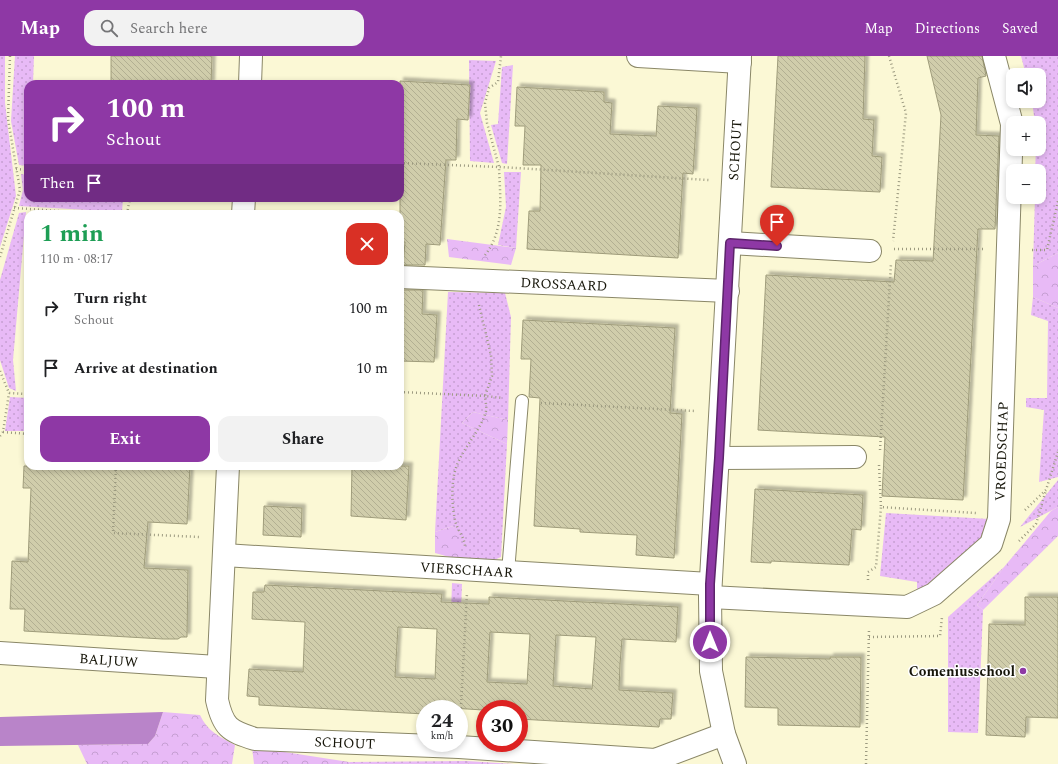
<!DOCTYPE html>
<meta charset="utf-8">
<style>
:root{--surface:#fff;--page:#f2f2f2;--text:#202124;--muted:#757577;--accent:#8e38a5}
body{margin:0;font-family:Spectral,serif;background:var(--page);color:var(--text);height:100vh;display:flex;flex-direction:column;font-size:15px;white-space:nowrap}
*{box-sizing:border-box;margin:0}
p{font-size:13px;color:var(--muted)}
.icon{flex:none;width:22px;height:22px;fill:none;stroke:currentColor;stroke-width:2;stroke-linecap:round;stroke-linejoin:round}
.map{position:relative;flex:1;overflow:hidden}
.details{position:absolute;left:24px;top:154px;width:380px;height:260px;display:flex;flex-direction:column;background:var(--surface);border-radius:12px;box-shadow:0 2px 6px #0003}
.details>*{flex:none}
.banner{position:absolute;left:24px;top:24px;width:380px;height:122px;border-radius:12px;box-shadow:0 2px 6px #0003;background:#8e38a5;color:#fff;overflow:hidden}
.controls{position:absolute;left:1006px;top:12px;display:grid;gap:8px}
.controls a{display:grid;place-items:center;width:40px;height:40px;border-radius:8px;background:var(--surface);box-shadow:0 2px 6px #0003;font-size:20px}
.speed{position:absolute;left:416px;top:644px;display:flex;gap:8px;font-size:20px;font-weight:700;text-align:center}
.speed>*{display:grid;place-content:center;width:52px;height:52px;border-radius:50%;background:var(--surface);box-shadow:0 2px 6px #0003;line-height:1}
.speed small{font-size:10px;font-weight:400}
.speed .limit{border:6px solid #d22;background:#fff;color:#111}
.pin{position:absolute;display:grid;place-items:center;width:34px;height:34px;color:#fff;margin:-41px -17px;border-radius:50% 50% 50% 0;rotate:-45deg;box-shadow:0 0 4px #0007}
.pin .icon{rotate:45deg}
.me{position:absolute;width:44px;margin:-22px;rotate:0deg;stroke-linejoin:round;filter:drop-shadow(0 0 3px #0008)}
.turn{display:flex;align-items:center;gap:14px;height:84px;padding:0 16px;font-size:18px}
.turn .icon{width:52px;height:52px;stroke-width:2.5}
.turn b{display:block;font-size:28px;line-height:34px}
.then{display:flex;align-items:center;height:38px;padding:0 16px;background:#0003;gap:8px;font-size:15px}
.round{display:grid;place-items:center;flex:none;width:42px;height:42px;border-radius:12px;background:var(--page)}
.summary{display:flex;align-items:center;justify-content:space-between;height:68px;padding:0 16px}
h1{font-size:24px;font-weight:700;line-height:30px;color:#1e9e55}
.action{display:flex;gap:8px;margin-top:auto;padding:8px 16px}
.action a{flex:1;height:46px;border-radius:12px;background:var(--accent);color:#fff;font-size:16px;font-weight:700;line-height:46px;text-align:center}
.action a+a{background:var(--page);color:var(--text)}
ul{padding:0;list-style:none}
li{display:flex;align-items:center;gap:12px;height:60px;padding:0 16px}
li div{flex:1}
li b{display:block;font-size:15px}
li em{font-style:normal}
header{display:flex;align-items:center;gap:24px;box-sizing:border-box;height:56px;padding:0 20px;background:var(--accent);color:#fff}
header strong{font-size:19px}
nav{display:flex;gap:22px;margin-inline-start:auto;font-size:14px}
.search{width:280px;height:36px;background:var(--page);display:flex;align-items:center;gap:10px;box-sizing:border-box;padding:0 14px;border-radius:12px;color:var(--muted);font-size:15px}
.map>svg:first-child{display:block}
.grass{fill:url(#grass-dots)}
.forest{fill:url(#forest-crowns)}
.water{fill:#b984c9}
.building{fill:url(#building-back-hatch);stroke:#9f9c7b;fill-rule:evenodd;filter:url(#shadow)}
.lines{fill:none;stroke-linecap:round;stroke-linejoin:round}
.lane-casing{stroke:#8a8767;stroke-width:14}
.street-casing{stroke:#8a8767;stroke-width:24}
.path{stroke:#9c9a80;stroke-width:2.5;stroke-dasharray:1 3;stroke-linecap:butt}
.lane{stroke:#fff;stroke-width:12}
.street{stroke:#fff;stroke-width:22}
.route-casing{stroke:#5c246b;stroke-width:10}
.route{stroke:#8e38a5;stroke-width:7}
.poi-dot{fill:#8e38a5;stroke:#fff;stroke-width:1.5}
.labels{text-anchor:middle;stroke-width:3;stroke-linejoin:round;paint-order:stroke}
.street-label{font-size:14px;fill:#161509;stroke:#fff}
.poi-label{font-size:14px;font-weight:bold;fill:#161509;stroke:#fff;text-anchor:end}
</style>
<header>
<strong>Map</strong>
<div class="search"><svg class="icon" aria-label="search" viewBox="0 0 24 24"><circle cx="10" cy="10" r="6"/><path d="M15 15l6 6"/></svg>Search here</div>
<nav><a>Map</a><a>Directions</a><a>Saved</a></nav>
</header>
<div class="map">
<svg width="1058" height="708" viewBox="0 0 1058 708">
<defs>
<pattern id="grass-dots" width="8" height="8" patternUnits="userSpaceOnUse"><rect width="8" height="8" fill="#e8baf6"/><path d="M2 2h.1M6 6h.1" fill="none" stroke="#c69fd2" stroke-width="1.8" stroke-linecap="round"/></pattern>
<pattern id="forest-crowns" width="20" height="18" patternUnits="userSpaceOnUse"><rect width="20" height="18" fill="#e8baf6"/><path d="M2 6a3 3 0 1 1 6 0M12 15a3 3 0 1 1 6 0" fill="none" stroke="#c69fd2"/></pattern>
<pattern id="building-back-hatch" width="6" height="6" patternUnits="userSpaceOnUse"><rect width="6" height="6" fill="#d0cdab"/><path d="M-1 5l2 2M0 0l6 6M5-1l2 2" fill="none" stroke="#b2af92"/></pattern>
<filter id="shadow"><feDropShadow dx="3.5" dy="-3.5" stdDeviation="1" flood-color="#0004"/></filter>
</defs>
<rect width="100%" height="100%" fill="#fbf8d5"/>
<path class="grass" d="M0 0H5V47L16 140 0 191Z
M15 0H34L33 28H28V110L19 109 11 65Z
M1021 0H1058V197L1033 210 1035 141H1039V115H1035L1036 93H1039V67H1035L1032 45H1039V19H1026Z
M469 4 496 5 480 57 494 107 470 105Z
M513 9 507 108 502 107 491 69 498 68 502 11Z
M504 116H521L516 192 498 189 506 151Z
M21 118 28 119V142H123L122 156 19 150 23 134Z
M26 156 13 304 16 335 9 332 0 304V224L19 157Z
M448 236 505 237 511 261 508 364 473 356 462 367 507 388 501 501 492 505 460 504 453 470 435 476Z
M1033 241 1058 252V421L1039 426 1044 354 1026 351V342H1047L1048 265 1031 259Z
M10 341 28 342V375H5Z
M1058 424V451L1020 471Z
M886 457 989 463V483L917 543V526L880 520Z
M1004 511 977 549 983 554 978 677 948 676V561Z
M452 527 462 528 457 653H448Z
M467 705 468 708H350L349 706Z"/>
<path class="forest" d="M447 183 516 192 511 209 449 201Z
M1058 197V252L1033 241V210Z
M473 356 508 364 507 388 462 367Z
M1058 451V480L983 554 977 549 1004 511 1051 455Z
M453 470 461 489 460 504 435 497V476Z
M163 656 200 659C207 675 220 681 235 689L232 708H87L78 689 148 688 155 680Z
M252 691 349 706 350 708H254Z
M467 705 514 708H468Z"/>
<path class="water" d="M163 656 155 680 148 688 0 690V661Z"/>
<path class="building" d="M111 0H212L211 28H111Z
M778 0H865L863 63 874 64 872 100 882 101 880 136 771 131Z
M927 0H982L986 20 978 22 976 79 999 80 995 173H978L963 444 882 440 885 381 758 374 766 219 894 226 896 204 933 205 941 59Z
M400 25 470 29 468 64 457 63 456 104H446L440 189 426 188 425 209H403L405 186H400Z
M517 31 604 36V46L612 47 610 78 656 80 658 50 697 52 693 118 683 117 678 202 527 193 529 155H540L541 109H523L525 70H515Z
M402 234H423L422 258 437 259 434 306 400 305Z
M523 264 675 272 670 357 682 358 674 502 636 499 637 479 580 476V473L534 470 540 342 529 341 531 303H521Z
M24 410H190L187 468 148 466 144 512 188 514 187 581H181L178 583H163L24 575 25 553H10L12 505 28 506 31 432H23Z
M352 410H409L406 464 351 460Z
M755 433 863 439 861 474 852 473 849 509 771 505V507L751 506Z
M264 450 302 452 301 481 263 479Z
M265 529 442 538 441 546 489 548V541L678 551 676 586 622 583 620 608 619 634 673 637 671 663H660L659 671 519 663V653H485V661H483V654L436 651V653H425V658L259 649V641L247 640 249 613 303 616 305 566 252 563 253 536H264ZM398 571 437 573 435 623 395 621ZM490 576 530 578 527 628 487 626ZM556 579 596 581 592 633 553 630Z
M1025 541H1058V662L1026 661 1025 681 986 679 989 568 1025 569Z
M746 601 830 603V601H861L860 671 778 669V652L745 651Z"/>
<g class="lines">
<defs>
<path id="lane" d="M508 516 522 345"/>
<g id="street">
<path d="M638 0 740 6"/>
<path d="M250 28 251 0"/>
<path d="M243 158 244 142"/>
<path d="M730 187 870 195"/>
<path id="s1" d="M400 221 728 235"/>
<path d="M719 402 855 401"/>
<path id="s2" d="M228 410 217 644C223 671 229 675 255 683L459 691 655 704 724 678"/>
<path id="s3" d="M224 499 710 528"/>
<path id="s4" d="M710 541 907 551 934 538 991 488 999 463 1012 68 994 0"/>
<path id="s5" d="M0 597 217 611"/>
<path id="s6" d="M735 708 724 678 711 615 710 541 740 0"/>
</g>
</defs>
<use href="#lane" class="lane-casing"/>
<use href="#street" class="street-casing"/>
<path class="path" d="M889 0 906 57 893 185
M400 107 499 111 487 67 485 47 489 32 498 26 501 0
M16 113 28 114
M14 152 104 158
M127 158 130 142
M894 193H983
M1032 194H1047L1058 145
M485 199C505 174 500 141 499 111L709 124
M0 201 20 134 8 63 10 0
M479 249 491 299 492 320 485 340 503 342
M0 315 9 337 28 338
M400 336 485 340C485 344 487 350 486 355 480 377 461 393 455 415 451 430 452 450 455 464 457 474 464 480 465 490
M541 347 696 355
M3 376 28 378
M0 380 3 376 9 337
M880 394 891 207
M879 409 881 451 976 457
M116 410 113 477 200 481
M1025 454 1046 434 1058 396
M1019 485 1036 468 1046 434
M868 524V516L876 511 881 451
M869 581 940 580 942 561
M460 668 467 537
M866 708 869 573"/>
<use href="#lane" class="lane"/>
<use href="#street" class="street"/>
</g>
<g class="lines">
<defs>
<path id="route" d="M710 586V528L719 402 730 187 777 190"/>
</defs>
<use href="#route" class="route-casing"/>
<use href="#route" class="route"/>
</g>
<circle class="poi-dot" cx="1023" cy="615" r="4"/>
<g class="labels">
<g class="street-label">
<text dy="5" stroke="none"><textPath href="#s6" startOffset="618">SCHOUT</textPath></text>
<text dy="5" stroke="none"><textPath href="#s1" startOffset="164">DROSSAARD</textPath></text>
<text dy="5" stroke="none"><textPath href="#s4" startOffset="397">VROEDSCHAP</textPath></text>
<text dy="5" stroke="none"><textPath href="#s3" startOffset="243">VIERSCHAAR</textPath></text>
<text dy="5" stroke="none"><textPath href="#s5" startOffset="109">BALJUW</textPath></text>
<text dy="5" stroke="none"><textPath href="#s2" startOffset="383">SCHOUT</textPath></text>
</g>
<g class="poi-label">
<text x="1015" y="620">Comeniusschool</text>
</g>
</g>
</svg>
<div class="controls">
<a><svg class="icon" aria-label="sound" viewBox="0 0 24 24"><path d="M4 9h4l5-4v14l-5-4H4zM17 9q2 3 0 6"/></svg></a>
<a>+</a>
<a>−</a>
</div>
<div class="speed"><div>24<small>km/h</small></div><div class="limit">30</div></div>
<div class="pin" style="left:777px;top:190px;background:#d93025"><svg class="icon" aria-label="arrive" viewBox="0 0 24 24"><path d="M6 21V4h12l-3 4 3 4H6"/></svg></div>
<svg class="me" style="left:710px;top:586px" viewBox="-20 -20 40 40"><circle r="17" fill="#8e38a5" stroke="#fff" stroke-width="3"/><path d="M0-11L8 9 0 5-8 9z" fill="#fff"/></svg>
<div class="banner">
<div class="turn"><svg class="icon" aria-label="right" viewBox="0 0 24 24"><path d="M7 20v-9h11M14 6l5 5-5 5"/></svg><div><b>100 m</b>Schout</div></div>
<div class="then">Then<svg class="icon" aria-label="arrive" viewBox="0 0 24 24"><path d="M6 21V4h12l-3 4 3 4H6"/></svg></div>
</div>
<section class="details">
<div class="summary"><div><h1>1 min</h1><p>110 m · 08:17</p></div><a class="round" style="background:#d93025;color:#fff"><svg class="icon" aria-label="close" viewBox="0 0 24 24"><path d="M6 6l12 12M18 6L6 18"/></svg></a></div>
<ul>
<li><svg class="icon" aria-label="right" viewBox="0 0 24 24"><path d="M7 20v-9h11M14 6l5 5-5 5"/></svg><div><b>Turn right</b><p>Schout</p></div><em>100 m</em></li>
<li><svg class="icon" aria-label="arrive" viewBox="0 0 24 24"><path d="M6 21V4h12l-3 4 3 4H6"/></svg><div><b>Arrive at destination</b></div><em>10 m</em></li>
</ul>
<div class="action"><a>Exit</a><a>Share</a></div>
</section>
</div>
